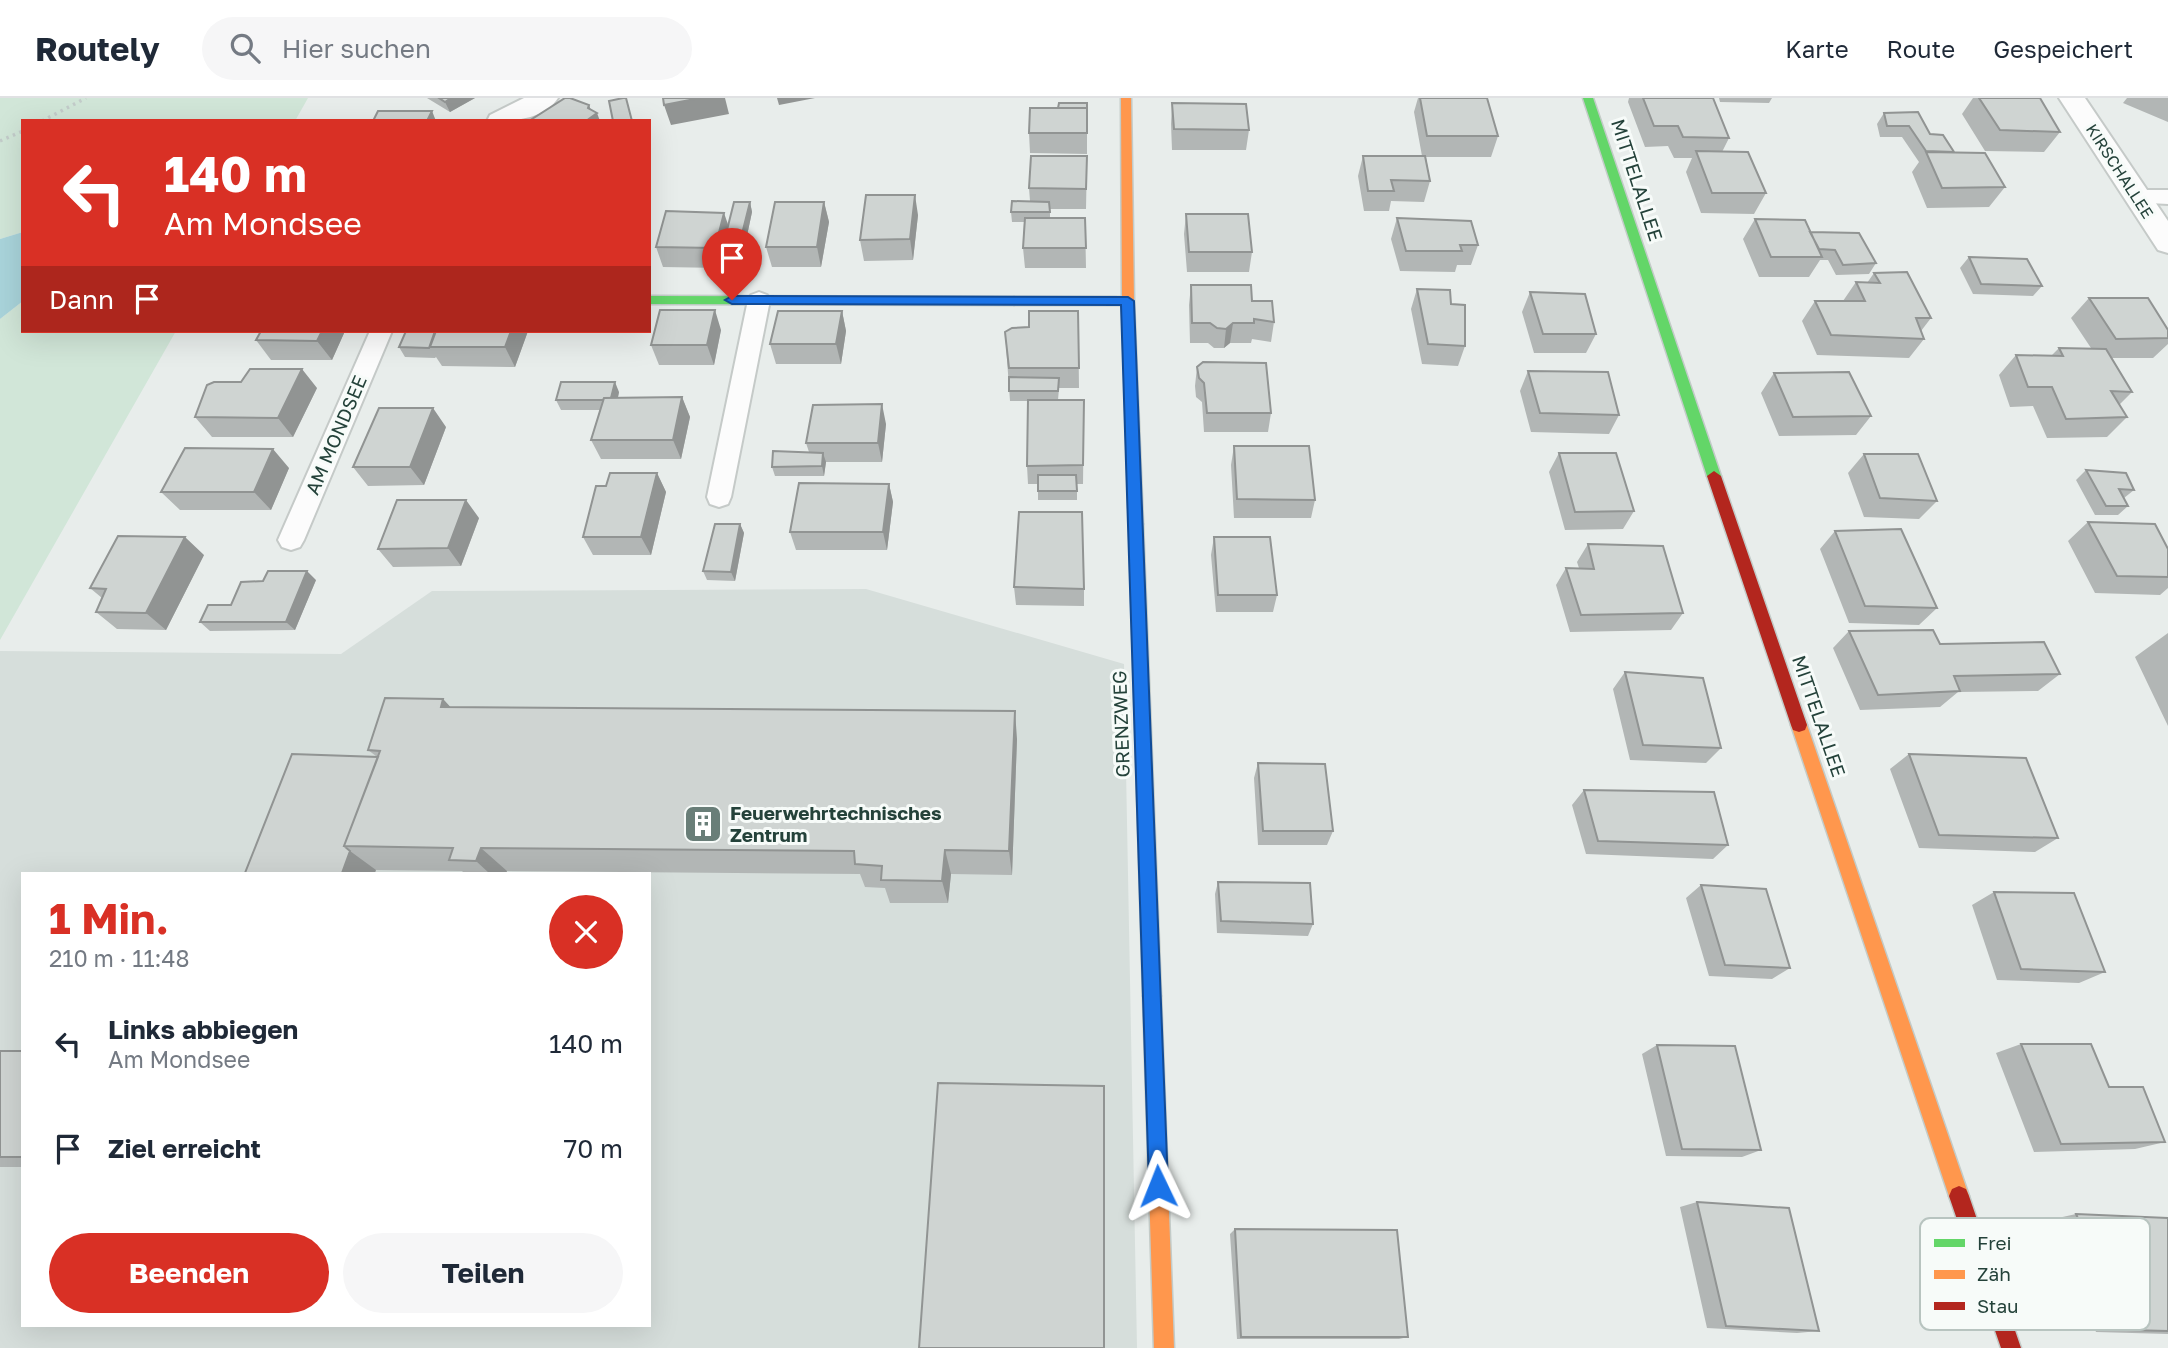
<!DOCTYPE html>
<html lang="de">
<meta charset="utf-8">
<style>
:root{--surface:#fff;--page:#f6f6f7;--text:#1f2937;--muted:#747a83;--line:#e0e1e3;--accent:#d93025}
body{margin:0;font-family:"Golos Text",sans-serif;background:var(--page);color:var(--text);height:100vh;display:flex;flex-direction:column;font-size:26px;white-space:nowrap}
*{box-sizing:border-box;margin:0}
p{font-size:23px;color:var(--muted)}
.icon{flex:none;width:38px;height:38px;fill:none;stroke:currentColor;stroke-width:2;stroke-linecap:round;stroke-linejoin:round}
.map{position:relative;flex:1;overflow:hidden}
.details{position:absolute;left:21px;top:774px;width:630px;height:455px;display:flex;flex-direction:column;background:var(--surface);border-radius:0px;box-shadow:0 7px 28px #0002}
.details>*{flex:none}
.hud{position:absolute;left:21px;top:21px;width:630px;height:214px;border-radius:0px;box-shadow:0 7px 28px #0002;background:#d93025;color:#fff;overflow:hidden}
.pin{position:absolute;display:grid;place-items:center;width:60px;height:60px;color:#fff;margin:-72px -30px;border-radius:50% 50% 50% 0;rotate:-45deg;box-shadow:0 0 7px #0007}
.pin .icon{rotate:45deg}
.me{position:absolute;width:77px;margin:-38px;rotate:358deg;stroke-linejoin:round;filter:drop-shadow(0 0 5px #0008)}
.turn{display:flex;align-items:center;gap:24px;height:147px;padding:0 28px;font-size:32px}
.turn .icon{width:91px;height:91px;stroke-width:2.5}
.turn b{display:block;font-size:49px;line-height:60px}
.then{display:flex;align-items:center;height:66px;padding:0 28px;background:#0003;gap:14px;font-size:26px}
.round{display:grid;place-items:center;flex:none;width:74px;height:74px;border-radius:37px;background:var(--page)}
.summary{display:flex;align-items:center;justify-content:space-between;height:119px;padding:0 28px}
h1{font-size:42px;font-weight:700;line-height:52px;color:var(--accent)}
.primary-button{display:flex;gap:14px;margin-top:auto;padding:14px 28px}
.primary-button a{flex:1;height:80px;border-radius:42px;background:var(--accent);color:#fff;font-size:28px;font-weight:700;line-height:80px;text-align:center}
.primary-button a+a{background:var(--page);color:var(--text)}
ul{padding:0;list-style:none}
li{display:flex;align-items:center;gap:21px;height:105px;padding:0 28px}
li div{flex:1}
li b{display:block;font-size:26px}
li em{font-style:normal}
header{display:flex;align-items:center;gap:42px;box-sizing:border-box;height:98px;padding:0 35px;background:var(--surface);border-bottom:2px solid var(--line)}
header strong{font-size:33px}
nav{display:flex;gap:38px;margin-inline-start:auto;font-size:24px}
.search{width:490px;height:63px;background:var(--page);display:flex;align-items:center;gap:18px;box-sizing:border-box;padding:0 24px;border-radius:38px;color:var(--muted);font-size:26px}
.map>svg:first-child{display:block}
.built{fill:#d6dedb;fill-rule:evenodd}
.green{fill:#d1e6d8}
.water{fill:#a9d4db}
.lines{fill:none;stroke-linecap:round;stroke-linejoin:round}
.lane-casing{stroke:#c5cac8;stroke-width:4}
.street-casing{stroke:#c5cac8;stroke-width:4}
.fast-casing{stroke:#c3cbc8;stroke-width:3}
.slow-casing{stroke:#c3cbc8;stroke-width:3}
.jam-casing{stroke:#c3cbc8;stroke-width:3}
.path{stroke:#c3ccca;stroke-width:3.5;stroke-dasharray:2.5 4.5;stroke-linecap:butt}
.lane{fill:#fcfcfc;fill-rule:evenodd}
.street{fill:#fcfcfc;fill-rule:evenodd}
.fast{fill:#63d668;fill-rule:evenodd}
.slow{fill:#ff974d;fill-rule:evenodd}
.jam{fill:#b3261e;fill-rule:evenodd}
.wall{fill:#b2b6b5}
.shaded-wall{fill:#919493}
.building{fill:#cfd4d2;stroke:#919493;stroke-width:2}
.route{fill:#1a73e8;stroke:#114b97;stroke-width:2}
.labels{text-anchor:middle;stroke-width:6;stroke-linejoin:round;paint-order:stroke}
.far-street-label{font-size:16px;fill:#24423a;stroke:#f7fbf9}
.street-label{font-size:19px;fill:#24423a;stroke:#f7fbf9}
.poi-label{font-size:19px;font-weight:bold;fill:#24423a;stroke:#f7fbf9;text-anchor:start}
.key{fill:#f7fbf9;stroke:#b8c4c0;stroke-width:2}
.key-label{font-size:19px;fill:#24423a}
</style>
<header>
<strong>Routely</strong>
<div class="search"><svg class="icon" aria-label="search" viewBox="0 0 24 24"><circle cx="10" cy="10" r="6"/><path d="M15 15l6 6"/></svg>Hier suchen</div>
<nav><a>Karte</a><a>Route</a><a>Gespeichert</a></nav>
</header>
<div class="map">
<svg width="2168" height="1250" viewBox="0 0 2168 1250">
<rect width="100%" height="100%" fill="#e8edeb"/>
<path class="built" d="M866 491 1124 566 1137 1250H0V553L341 556 432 493ZM23 775H649V1227H23Z"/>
<path class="green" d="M0 0H308L295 23H23V134L0 141Z
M23 203V233H176L0 542V221Z"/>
<path class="water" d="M23 134V203L0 221V141Z"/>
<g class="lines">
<defs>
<path id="lane" d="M2137 92H2168V106L2130 104 2127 99 2130 94Z
M759 194 767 197 770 202 731 399 728 406 719 409 710 406 707 399 748 202 751 197Z
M370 233H392L304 442 300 449 291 452 282 449 278 442Z"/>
<path id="street" d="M524 0H558C543 23 511 23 487 23L490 17Z
M2059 0H2085L2168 123V155L2158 152Z"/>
<path id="fast" d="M1583 0H1593L1721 378 1719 382 1714 383 1707 378Z
M649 198 1014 199 1020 203 1014 207 649 206Z
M1136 420 1143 426 1161 898 1158 904 1152 907 1146 904 1143 898 1129 426Z"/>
<path id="slow" d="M1121 0H1131L1134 203 1143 426 1136 432 1129 426 1122 207H1014L1008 203 1014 199H1122Z
M1799 620 1805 622 1807 627 1969 1098 1966 1105 1959 1108 1952 1105 1949 1098 1791 627 1793 622Z
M1152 889 1158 892 1161 898 1174 1250H1154L1143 898 1146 892Z"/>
<path id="jam" d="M1714 373 1721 378 1807 627 1805 632 1799 634 1793 632 1791 627 1707 378Z
M1959 1088 1966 1091 1969 1098 2021 1250H2001L1949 1098 1952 1091Z"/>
</defs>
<use href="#lane" class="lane-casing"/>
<use href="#street" class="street-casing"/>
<use href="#fast" class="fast-casing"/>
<use href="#slow" class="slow-casing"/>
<use href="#jam" class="jam-casing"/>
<path class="path" d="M42 23 86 0
M0 43 23 33"/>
<use href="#lane" class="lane"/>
<use href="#street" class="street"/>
<use href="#fast" class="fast"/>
<use href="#slow" class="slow"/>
<use href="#jam" class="jam"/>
</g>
<path class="wall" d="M427 0H475L450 14Z
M1418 0H1487L1498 38 1491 59H1426L1430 83 1424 104 1391 103 1389 113H1364L1358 78 1363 58H1422L1414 14Z
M1629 0H1713L1729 40 1722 54 1766 95 1754 116 1701 115 1686 74 1692 60H1674L1668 48 1645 49 1628 4Z
M1719 0H1772L1769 5 1720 4Z
M1973 0H2040L2060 34 2044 54 1985 53 1962 16Z
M2127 0H2168V24L2123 5Z
M1172 5 1249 32 1246 52H1172L1171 26Z
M1058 10H1087V56L1030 55 1029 35Z
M1884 15 1930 36 1954 54 2005 89 1989 109 1927 110 1912 74 1919 64 1902 39H1880L1877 26Z
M1087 58 1086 111H1050V120H1085L1086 170H1025L1023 150 1024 124H1012L1011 114 1030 103 1029 90Z
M750 104 752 114 745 147H729L728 144 722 170 663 169 656 149 728 127Z
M824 104 829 124 821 169H772L766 149Z
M1186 116 1252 154 1249 174H1187L1184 136Z
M918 117 913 162 864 163 860 142Z
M1397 120 1478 147 1471 167H1457L1455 174 1400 173 1391 141Z
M1755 121 1810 134 1876 165 1869 176 1836 177 1828 162H1820L1809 179H1759L1743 141Z
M1969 159 2042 188 2033 198 1973 196 1960 170Z
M1874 175 1931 220 1921 233 1924 241 1909 260 1817 257 1802 223 1815 203H1843L1856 184 1867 185Z
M1191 187 1252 203 1274 224 1271 244 1252 241 1251 245H1230L1224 250H1214L1208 245H1190L1189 207Z
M1417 191 1451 206 1465 248 1458 268 1422 266 1411 211Z
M1530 194 1596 236 1586 255H1534L1522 214Z
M2089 200 2168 232V246L2153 260H2112L2132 294 2119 307 2127 319 2107 339 2047 340 2033 308 2010 309 1999 277 2016 257H2052L2059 250H2091L2071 220Z
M842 213 846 233 841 266H776L770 246Z
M1078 213 1079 290H1059L1058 302H1084L1083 386H1077V402H1038V386H1028L1027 368 1028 303H1010L1005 234 1029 229Z
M721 232 714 267H659L651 247Z
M261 233H345L332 262H271L256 242Z
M528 233 515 269 442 268 436 259 435 260 405 259 399 249Z
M1197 269 1271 315 1268 334H1204L1202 304 1196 299 1195 288Z
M1528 273 1619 317 1609 336 1531 334 1520 293Z
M1774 275 1871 318 1856 337 1779 338 1761 295Z
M317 290 293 339H212L195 319Z
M619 294 618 300 682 299 690 319 681 361H601L591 342 600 312H561L556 302Z
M886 326 882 364H826L824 378H775L772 369 809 354 806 345Z
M446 329 424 387 368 388 353 369Z
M1234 348 1315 402 1311 420H1234L1231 367Z
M1559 355 1634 413 1623 431 1565 432 1549 374Z
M1864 356 1937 403 1919 421 1864 419 1848 375Z
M289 370 271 412H180L161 394Z
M2086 372 2134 392 2124 400 2128 408 2118 417H2095L2076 382Z
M657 375 666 394 651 457H593L583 439 606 388Z
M889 386 893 404 887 452H796L790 434Z
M479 420 461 468 393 469 378 451Z
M2088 424 2168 451V490L2160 497 2095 495 2068 443Z
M740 426 744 435 735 483 707 482 703 473Z
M1835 433 1937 510 1919 527 1849 525 1820 451Z
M1214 439 1277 497 1273 514H1216L1211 457Z
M1588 446 1683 515 1671 532 1570 534 1556 487 1566 470H1579L1577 464Z
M204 457 166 532 117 531 96 514 102 500 90 490Z
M316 482 295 532 210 533 200 524 231 507Z
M1014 489 1084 491V508L1016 507Z
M1849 533 1940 546 2060 576 2038 593 1958 594 1940 609 1860 612 1833 550Z
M2168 535V628L2135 559Z
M1625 574 1721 650 1706 665 1630 662 1613 591Z
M443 601 450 609 1017 641 1012 777 951 776 948 805H890L885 790 865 789 860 776 507 773 506 775H464L462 773 376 772 245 775 376 658 368 652Z
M1909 656 2058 740 2035 754 1919 750 1890 671Z
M1258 665 1333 733 1327 747H1258L1254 680Z
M1584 692 1728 747 1713 761 1586 756 1572 707Z
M1218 784 1313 826 1308 838 1217 835 1215 796Z
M1701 787 1790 870 1772 881 1709 878 1686 800Z
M1994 794 2105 874 2079 885 1997 882 1972 807Z
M2021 946 2165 1044 2135 1051 2034 1054 1996 955Z
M1657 947 1761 1052 1742 1059 1666 1058 1642 956Z
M0 953H23V1069H0Z
M1697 1104 1819 1233 1797 1235 1707 1230 1680 1109Z
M2076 1116 2168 1120V1236L2096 1234 2049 1122Z
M1235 1131 1408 1239 1399 1241H1237L1230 1136Z"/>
<path class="shaded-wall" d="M451 0H475L450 14 445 4Z
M700 0H725L729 16 671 27 664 7Z
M777 0H815L779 7Z
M589 7 593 18 597 15 600 23H586Z
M432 13 436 23H427Z
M915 97 918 117 913 162 910 141Z
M750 104 752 114 745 147 742 136Z
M824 104 829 124 821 169 817 149Z
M724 115 731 135 726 136 728 144 722 170 715 150Z
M715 212 721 232 714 267 707 247Z
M842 213 846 233 841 266 836 246Z
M1233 225 1230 245 1224 250 1226 231Z
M322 233H345L332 262 317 243Z
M511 233H528L515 269 505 249Z
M302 271 317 290 293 339 278 320Z
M615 284 619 294 615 312 610 302Z
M682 299 690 319 681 361 673 342Z
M882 306 886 326 882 364 878 345Z
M433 310 446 329 424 387 410 369Z
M273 351 289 370 271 412 254 394Z
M823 355 826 364 824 378 822 368Z
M657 375 666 394 651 457 641 439Z
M889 386 893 404 887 452 883 434Z
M466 402 479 420 461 468 448 450Z
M740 426 744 435 735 483 731 474Z
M185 439 204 457 166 532 146 515Z
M307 473 316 482 295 532 286 524Z
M443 601 469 629 441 609Z
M1015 613 1017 641 1012 777 1009 753Z
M481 750 507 773 506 775H489L476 763Z
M945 752 951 776 948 805 942 783Z
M350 753 376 772 375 775H342Z"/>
<path class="building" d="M439 0H451L445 4Z
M565 0H570L589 7 588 10 597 15 586 23H529Z
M623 0H626L632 23H613L609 3Z
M663 0H700L664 7Z
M1420 0H1487L1498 38H1427Z
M1643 0H1713L1729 40 1683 39 1678 28H1654Z
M1979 0H2040L2060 34 2000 32Z
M1059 5H1087V10H1058Z
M1172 5 1246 6 1249 32 1174 31Z
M1030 10H1087V35H1029Z
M378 13H432L427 23H373Z
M1918 14 1930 36 1943 37 1954 54 1926 53 1909 28H1887L1884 15Z
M1696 53 1748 54 1766 95H1712Z
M1926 54 1985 55 2005 89 1942 90Z
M1031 58H1087L1086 91 1029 90Z
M1363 58H1425L1430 83 1391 82 1394 93H1368Z
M866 97H915L910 141 860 142Z
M1012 103 1049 104 1050 114H1011Z
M734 104H750L742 136H726Z
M775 104H824L817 149H766Z
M666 113 724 115 715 150 656 149Z
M1186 116H1248L1252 154H1189Z
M1025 120H1085L1086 150H1023Z
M1397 120 1471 123 1478 147H1460L1462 153H1406Z
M1755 121 1805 122 1822 159H1771Z
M1810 134 1859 135 1876 165 1843 167 1835 152 1819 151Z
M1969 159 2027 161 2042 188 1981 186Z
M1907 174 1931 220H1916L1924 241 1831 237 1815 203H1865L1856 184 1880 185 1874 175Z
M1191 187H1251L1252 203H1272L1274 224 1254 221V225H1233L1226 231 1217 230 1210 225H1192Z
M1417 191 1450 192 1451 206 1465 207V248L1428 246Z
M1530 194 1585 196 1596 236H1543Z
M2089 200H2148L2168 232V240L2116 241Z
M660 212H715L707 247H651Z
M778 213H842L836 246H770Z
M1029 213H1078L1079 270H1009L1005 234 1012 230 1029 229Z
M261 233H322L317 243 256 242Z
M406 233H435L429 250 399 249Z
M436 233H511L505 249H430Z
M2059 250 2106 251 2132 294 2111 293 2127 319 2066 321 2052 289H2028L2016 257 2063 258Z
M1203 264 1266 265 1271 315H1207L1204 285 1199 280 1197 269Z
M250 271H302L278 320 195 319 207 287 214 284H241Z
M1528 273 1608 274 1619 317 1540 315Z
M1849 274 1871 318 1793 319 1774 275Z
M1009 279 1059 280 1058 293H1009Z
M561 284H615L611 300H604L603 302H556Z
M682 299 673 342H591L604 300Z
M1028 302H1084L1083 367 1027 368Z
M882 306 878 345H806L813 307Z
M379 310H433L410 369H353Z
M1234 348H1309L1315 402 1237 401Z
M185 350 273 351 254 394H161Z
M773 353 823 355 822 368 772 369Z
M1559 355H1616L1634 413 1575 414Z
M1864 356H1918L1937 403 1880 400Z
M2086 372 2126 375 2134 392 2119 391 2128 408H2106Z
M610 375H657L641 439H583L596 388H606Z
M1038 377H1076L1077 393H1038Z
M799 385 889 386 883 434H790Z
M397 402H466L448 450 378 451Z
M1019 414H1082L1084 491 1014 489Z
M2088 424 2155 426 2168 451V479L2117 478Z
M715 426H740L731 474 703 473Z
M1901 431 1937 510 1865 508 1835 433Z
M118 438 185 439 146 515 96 514 106 491 90 490Z
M1214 439H1270L1277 497H1218Z
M1588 446 1663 448 1683 515 1581 517 1566 470 1594 471Z
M268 473H307L286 524H200L208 507H231L241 484 263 483Z
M1933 532 1940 546 2044 544 2060 576 1954 578 1960 593 1878 597 1849 533Z
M1625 574 1703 580 1721 650 1643 647Z
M385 600 443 601 441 609 1015 613 1009 753 945 752 942 783 881 782 882 768 855 766 854 753 481 750 476 763 449 762 453 750 344 748 380 653 368 652Z
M292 656 378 659 344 748 350 753 342 775H245Z
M1909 656 2026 660 2058 740 1939 737Z
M1258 665 1325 666 1333 733H1263Z
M1584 692 1714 694 1728 747 1598 743Z
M1218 784 1310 785 1313 826 1221 823Z
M1701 787 1766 791 1790 870 1725 867Z
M1994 794 2074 795 2105 874 2021 871Z
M2021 946H2091L2109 989H2143L2165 1044 2061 1046Z
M1657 947 1735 948 1761 1052 1682 1051Z
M0 953H23V1059H0Z
M938 985 1104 988V1250H919Z
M1697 1104 1789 1110 1819 1233 1726 1228Z
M2076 1116 2168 1120V1233L2127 1232Z
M1235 1131 1397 1132 1408 1239H1241Z"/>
<path class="route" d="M732 198 1128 199 1134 203 1168 1088 1165 1095 1158 1098 1152 1095 1149 1088 1121 207 732 206 725 202Z"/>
<defs>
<symbol id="building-square" viewBox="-11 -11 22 22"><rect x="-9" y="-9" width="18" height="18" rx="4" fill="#697e78" stroke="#f7fbf9"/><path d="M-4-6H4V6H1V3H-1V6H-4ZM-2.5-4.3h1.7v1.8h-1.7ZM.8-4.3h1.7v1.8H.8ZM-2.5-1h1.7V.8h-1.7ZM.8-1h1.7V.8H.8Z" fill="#fff"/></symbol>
</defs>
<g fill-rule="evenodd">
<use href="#building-square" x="681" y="704" width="44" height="44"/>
</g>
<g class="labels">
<g class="far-street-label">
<text transform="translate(2120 73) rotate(57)" y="6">KIRSCHALLEE</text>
</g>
<g class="street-label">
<text transform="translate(1637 82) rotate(72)" y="7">MITTELALLEE</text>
<text transform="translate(336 337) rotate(-67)" y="7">AM MONDSEE</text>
<text transform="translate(1819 618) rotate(71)" y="7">MITTELALLEE</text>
<text transform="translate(1121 626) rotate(-92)" y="7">GRENZWEG</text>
</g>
<g class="poi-label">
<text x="730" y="722">Feuerwehrtechnisches<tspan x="730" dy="22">Zentrum</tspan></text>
</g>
</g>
<rect x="1920" y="1120" width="230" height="112" rx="10" class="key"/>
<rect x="1934" y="1141" width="31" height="8" fill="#63d668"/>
<rect x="1934" y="1172" width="31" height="9" fill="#ff974d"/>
<rect x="1934" y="1204" width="31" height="8" fill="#b3261e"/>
<g class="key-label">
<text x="1977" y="1152">Frei</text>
<text x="1977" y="1183">Zäh</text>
<text x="1977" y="1215">Stau</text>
</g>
</svg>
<div class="pin" style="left:732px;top:202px;background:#d93025"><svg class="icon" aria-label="arrive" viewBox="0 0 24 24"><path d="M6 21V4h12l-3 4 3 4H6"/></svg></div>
<svg class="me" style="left:1158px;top:1088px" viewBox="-20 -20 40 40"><path d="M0-17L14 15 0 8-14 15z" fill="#1a73e8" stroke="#fff" stroke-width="4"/></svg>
<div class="hud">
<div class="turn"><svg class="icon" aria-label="left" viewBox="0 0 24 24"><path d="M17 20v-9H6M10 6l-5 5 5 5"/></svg><div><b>140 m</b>Am Mondsee</div></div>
<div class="then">Dann<svg class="icon" aria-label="arrive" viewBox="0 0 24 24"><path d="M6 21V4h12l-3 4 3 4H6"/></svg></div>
</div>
<section class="details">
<div class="summary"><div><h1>1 Min.</h1><p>210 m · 11:48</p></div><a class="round" style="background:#d93025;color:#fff"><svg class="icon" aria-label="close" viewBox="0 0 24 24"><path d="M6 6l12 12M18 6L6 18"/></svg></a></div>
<ul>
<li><svg class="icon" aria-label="left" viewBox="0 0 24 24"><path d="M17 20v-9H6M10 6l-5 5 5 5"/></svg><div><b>Links abbiegen</b><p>Am Mondsee</p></div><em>140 m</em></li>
<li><svg class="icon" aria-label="arrive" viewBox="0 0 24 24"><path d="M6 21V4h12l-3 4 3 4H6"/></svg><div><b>Ziel erreicht</b></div><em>70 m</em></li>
</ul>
<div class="primary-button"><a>Beenden</a><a>Teilen</a></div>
</section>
</div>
